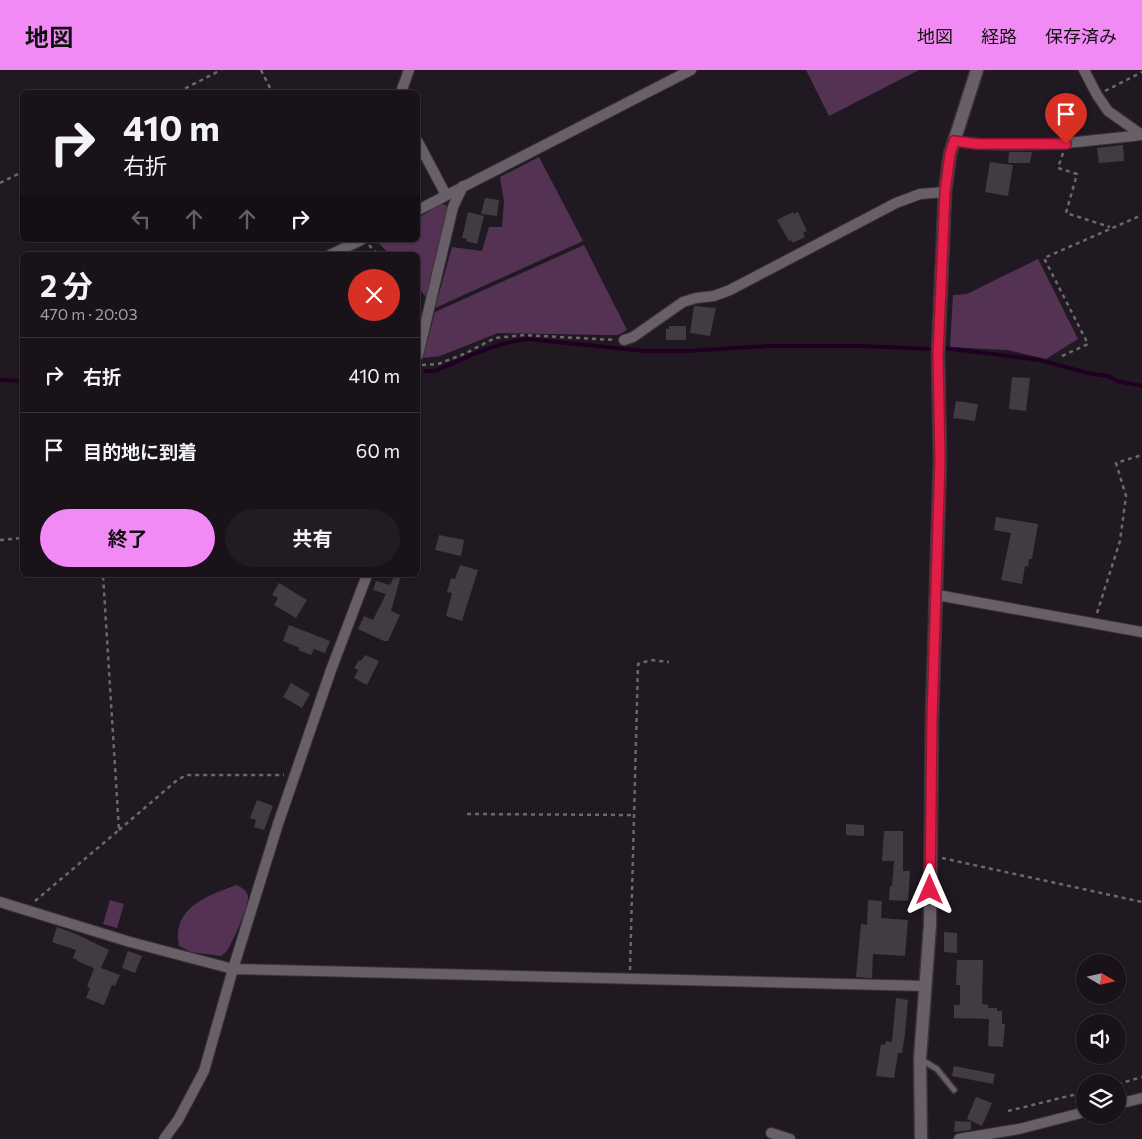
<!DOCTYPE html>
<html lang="ja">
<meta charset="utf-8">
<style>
:root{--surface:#191319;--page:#221c22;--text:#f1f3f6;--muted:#9f9ea2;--line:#373238;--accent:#f18af4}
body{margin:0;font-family:Commissioner,"Noto Sans JP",sans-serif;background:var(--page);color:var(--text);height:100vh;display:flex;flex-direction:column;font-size:19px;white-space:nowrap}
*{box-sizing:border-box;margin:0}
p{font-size:16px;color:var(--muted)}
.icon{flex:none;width:28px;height:28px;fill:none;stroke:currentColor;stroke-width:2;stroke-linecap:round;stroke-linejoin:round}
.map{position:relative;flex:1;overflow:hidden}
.sheet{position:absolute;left:20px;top:182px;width:400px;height:325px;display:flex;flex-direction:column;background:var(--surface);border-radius:8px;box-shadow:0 1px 4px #0004,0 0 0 1px var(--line)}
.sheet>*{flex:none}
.guide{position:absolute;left:20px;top:20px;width:400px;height:152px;border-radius:8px;box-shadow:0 1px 4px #0004,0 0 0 1px var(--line);background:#191319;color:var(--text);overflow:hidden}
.needle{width:32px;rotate:99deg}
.controls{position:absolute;left:1076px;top:884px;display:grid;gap:10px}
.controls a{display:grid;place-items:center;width:50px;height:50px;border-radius:50%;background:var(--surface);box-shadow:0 1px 4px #0004,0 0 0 1px var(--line);font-size:25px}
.pin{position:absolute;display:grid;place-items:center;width:42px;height:42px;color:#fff;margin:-51px -21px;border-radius:50% 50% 50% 0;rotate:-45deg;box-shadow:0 0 5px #0007}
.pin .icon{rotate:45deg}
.me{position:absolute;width:55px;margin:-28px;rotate:0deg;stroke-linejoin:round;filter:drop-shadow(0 0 4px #0008)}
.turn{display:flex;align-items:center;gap:18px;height:105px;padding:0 20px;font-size:22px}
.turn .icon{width:65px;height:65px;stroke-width:2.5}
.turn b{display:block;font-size:35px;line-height:42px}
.lanes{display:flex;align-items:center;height:48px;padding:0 20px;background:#0003;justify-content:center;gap:25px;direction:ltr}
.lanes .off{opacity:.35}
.round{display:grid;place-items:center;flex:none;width:52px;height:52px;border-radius:26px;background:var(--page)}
.overview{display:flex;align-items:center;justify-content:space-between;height:85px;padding:0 20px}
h1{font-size:30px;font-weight:700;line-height:38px}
.button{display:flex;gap:10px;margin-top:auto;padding:10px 20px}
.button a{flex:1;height:58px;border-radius:30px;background:var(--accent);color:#111;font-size:20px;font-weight:700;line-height:58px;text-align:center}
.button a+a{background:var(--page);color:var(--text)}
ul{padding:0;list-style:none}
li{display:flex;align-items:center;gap:15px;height:75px;padding:0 20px;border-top:1px solid var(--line)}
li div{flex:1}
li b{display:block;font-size:19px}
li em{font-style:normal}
header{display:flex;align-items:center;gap:30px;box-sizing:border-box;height:70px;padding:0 25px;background:var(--accent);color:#111}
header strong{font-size:24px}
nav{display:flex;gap:28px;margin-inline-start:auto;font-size:18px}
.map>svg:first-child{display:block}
.green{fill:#543254}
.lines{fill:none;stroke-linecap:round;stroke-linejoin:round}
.stream{stroke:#200022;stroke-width:4}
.building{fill:#433b43}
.service-casing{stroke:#393439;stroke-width:8}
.minor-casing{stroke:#393439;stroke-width:12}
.tertiary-casing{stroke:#393439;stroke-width:15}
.path{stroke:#6e676e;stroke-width:2.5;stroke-dasharray:4 4;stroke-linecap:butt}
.service{stroke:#685f68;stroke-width:5}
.minor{stroke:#685f68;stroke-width:10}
.tertiary{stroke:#685f68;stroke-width:12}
.route-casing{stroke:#92132f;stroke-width:12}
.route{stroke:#e11d48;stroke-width:9}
</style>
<header>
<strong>地図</strong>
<nav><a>地図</a><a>経路</a><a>保存済み</a></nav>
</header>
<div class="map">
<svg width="1142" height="1069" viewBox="0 0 1142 1069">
<rect width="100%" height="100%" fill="#211921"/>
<path class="green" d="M806 0H919L829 46Z
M539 87 583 171 435 238 452 177 482 181 489 157H502L504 132 500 107Z
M441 134 446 135 448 140 426 227 418 217V185H390L378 172 381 170H418V148Z
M584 175 627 260 618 265H608L498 263 440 286 423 288 435 242Z
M1038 189 1078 269 1046 289 1007 280 950 277 953 225 967 224Z
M237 815C242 818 247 820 248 826 249 836 232 874 226 882L221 886 191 882 179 876C171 838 208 825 237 815Z
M110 830 124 834 117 858 103 854Z"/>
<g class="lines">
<path class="stream" d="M944 278 1040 290 1087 303 1108 306 1117 311 1142 316
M425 301H435C466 288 493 273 528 269L644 281H686L767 276H863L931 279
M0 310 22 311"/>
</g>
<path class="building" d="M1123 75 1124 91 1099 93 1097 78Z
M1009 82H1032L1030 93H1008Z
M990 92 1013 95 1008 126 985 122Z
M485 128 499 130 497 146 481 144Z
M468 142 484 146 477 174 466 171 467 169 462 168Z
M793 142 794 144 798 142 807 161 803 163 805 167 793 173 791 170 789 171 777 150Z
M694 236 716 238 710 266 690 263Z
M669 256H686V270H666V259H669Z
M1012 307 1030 308 1026 341 1009 339Z
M956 331 978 334 975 351 953 348Z
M996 447 1038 454 1032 489H1029L1028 497 1025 496 1022 514 1001 510 1011 463 994 460Z
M439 465 464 470 461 486 435 480Z
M460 495 478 500 462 551 446 546 452 523 447 522 451 508 455 509Z
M395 505H401L391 541 400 545 388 571H384L358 559 364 546 373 550 386 524 373 520 376 511 390 515Z
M279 513 307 530 296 548 274 535 278 528 272 525Z
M289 555 330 571 325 583 314 579 311 585 298 580 300 578 283 571Z
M365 585 379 591 367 615 354 608 358 600 354 598 359 590 361 591Z
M291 613 310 624 302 638 283 627Z
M257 730 273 736 264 760 254 757 256 750 250 748Z
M846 754 864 755V766L846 765Z
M884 761H903V801H910L908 831 889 830 890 816H892L894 791H882Z
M868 830 882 831 881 848 908 850 905 886 873 884 872 908 856 907 861 854 867 855Z
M57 857 76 864 109 880 101 898 120 905 115 916 112 915 104 935 86 928 90 918 87 917 94 898 77 891 78 890 73 888 76 880 52 872Z
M944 862 957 863V883L944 882Z
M128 881 142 886 135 903 122 898Z
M957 890H983L982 934 988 935V938H997V941H1002V954H1005L1003 977 988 976 989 949 954 948V935H960V915H956Z
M896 928 908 930 905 964 902 983H898L894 1008 876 1006 881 974 885 975 886 971 892 972Z
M954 996 995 1004 993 1014 952 1006Z
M976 1027 992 1033 982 1056 967 1049Z
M955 1051 971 1052V1060L954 1062Z"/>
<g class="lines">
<defs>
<path id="service" d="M922 990 937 999 954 1020"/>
<path id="minor" d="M1084 0 1097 25 1108 41 1142 65
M401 22 409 0
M954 71C1016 80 1080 72 1142 65
M418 72 446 125
M418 140 691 0
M330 185 361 170
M624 270 633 267 683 232 696 228 714 226 730 220 896 133 920 124 945 122
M418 285 453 137 463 116
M937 525 1142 562
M0 832 130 872 233 899 926 916
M1118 1034 1142 1028
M771 1063 790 1069
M164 1069 178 1050 204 1001 233 899 278 754 331 600 367 505
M959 1069 1019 1059 1085 1042"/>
<path id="tertiary" d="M921 1069 920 988 930 855 932 649 940 390 938 285 945 122 950 84 977 0"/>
</defs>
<use href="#service" class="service-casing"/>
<use href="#minor" class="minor-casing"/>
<use href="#tertiary" class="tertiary-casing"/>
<path class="path" d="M261 0 272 22
M1105 21 1142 2
M178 22 221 0
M1063 83 1058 98 1077 104 1066 143 1110 157
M0 113 22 102
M369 175 378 185
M1062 286 1088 274 1044 188 1142 145
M422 295 438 294 464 284 495 268 524 265 615 270
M0 470 22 468
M1097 543 1120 471 1126 426 1116 393 1142 385
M467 744 634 745
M119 760 176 711 186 705H284
M942 788 1142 832
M35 831 119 760 103 505
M630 900 638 594 651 590 669 592
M1118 1014 1142 1007
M1008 1041 1085 1022"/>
<use href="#service" class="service"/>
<use href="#minor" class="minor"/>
<use href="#tertiary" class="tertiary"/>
</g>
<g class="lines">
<defs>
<path id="route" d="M930 820 932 649 940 390 938 285 945 122 950 84 954 71 978 74H1066"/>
</defs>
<use href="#route" class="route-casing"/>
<use href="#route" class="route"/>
</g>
</svg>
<div class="controls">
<a><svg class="needle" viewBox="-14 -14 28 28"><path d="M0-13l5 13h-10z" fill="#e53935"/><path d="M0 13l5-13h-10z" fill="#9f9ea2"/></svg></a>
<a><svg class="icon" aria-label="sound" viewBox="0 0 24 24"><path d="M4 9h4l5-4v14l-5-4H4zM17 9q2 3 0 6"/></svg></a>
<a><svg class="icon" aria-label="layers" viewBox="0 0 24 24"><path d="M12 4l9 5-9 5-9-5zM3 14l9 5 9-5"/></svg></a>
</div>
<div class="pin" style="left:1066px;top:74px;background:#d93025"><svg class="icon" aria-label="arrive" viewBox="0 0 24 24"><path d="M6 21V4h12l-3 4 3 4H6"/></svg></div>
<svg class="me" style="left:930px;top:820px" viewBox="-20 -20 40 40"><path d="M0-17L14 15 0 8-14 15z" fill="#e11d48" stroke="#fff" stroke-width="4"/></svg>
<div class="guide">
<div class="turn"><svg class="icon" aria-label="right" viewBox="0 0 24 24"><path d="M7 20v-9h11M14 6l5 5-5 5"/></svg><div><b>410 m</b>右折</div></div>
<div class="lanes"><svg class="icon off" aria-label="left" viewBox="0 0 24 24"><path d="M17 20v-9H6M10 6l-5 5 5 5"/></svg><svg class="icon off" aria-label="ahead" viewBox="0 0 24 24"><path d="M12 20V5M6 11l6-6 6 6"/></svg><svg class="icon off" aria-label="ahead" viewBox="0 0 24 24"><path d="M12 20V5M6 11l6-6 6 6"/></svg><svg class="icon" aria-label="right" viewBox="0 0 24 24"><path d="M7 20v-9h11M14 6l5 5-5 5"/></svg></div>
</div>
<section class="sheet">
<div class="overview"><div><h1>2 分</h1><p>470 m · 20:03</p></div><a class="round" style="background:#d93025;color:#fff"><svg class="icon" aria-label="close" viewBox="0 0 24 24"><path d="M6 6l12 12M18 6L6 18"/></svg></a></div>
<ul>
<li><svg class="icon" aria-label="right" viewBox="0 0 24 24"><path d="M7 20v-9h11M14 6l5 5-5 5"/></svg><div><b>右折</b></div><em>410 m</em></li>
<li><svg class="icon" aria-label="arrive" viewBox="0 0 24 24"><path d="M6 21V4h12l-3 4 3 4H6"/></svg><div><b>目的地に到着</b></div><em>60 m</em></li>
</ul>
<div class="button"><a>終了</a><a>共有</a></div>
</section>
</div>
